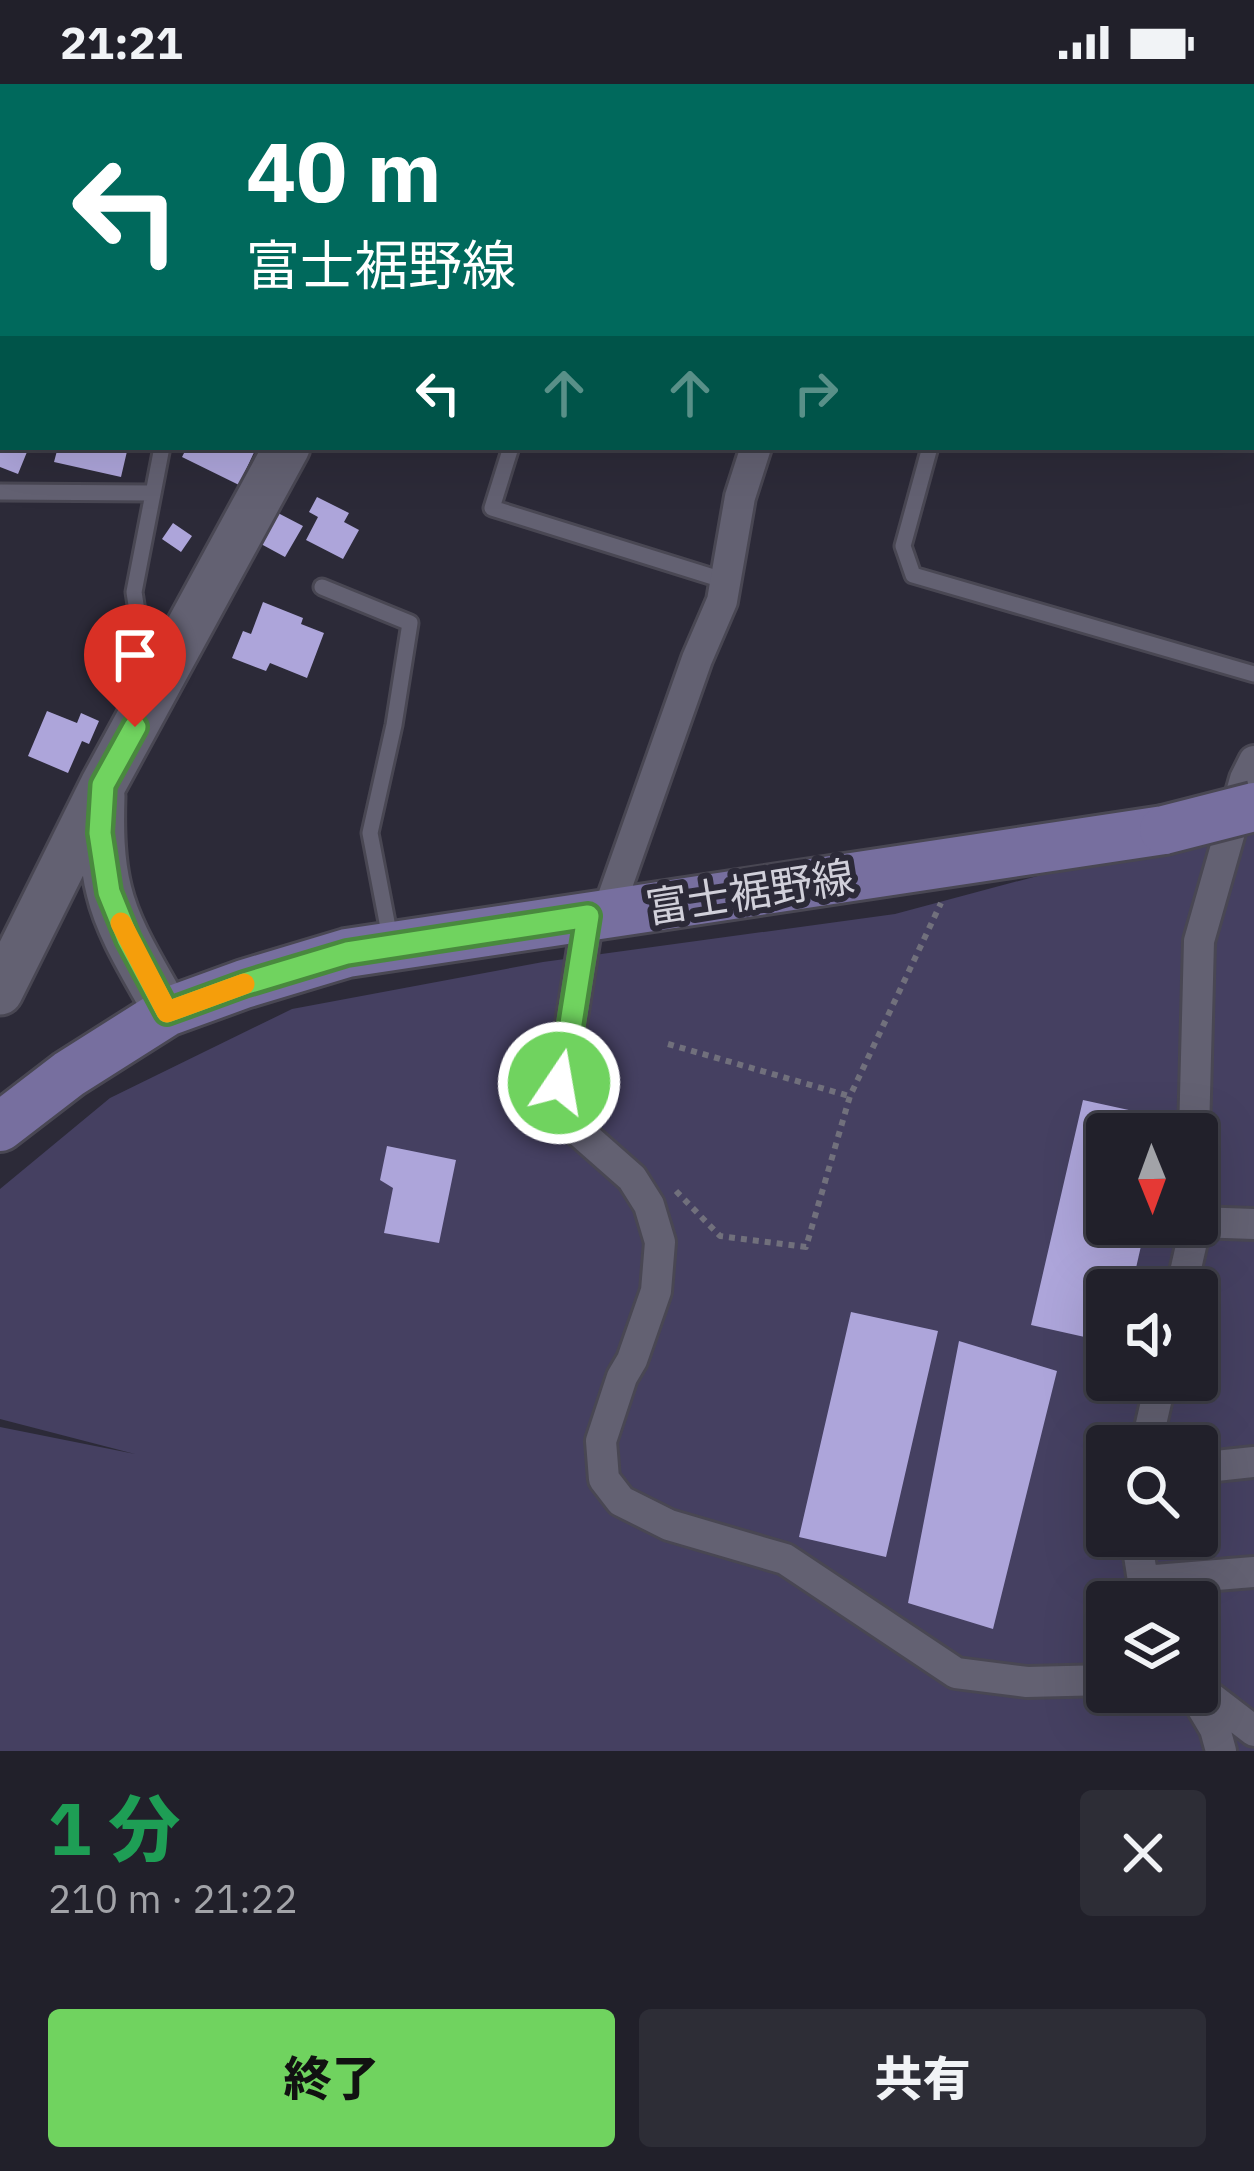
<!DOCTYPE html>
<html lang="ja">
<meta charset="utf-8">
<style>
:root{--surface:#21202a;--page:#2d2d36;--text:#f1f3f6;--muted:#a2a3a8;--line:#3e3e47;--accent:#70d35f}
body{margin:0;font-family:"IBM Plex Sans","Noto Sans JP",sans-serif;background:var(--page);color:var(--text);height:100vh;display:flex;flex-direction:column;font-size:45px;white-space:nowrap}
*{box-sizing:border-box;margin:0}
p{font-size:39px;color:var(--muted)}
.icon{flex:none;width:66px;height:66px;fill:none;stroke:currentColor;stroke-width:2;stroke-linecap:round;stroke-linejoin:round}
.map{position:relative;height:1667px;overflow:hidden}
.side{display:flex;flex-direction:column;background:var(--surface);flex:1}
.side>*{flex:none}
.banner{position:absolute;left:0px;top:0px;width:1254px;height:366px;box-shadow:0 12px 48px #0002,0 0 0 3px var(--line);background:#00695c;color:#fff;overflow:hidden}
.needle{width:78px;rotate:179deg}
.fabs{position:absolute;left:1086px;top:1029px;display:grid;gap:24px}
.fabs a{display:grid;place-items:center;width:132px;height:132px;border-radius:12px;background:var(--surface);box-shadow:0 12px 48px #0002,0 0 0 3px var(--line);font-size:60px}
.pin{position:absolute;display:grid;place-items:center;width:102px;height:102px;color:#fff;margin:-123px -51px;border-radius:50% 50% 50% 0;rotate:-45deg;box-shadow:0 0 12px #0007}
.pin .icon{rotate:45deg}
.me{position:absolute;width:132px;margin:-66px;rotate:12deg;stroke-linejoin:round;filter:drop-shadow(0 0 9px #0008)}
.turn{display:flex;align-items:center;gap:42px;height:252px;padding:0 48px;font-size:54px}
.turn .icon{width:156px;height:156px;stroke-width:2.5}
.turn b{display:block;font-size:84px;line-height:102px}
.lanes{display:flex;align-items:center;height:114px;padding:0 48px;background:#0003;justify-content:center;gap:60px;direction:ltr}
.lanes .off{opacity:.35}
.round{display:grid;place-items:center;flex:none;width:126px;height:126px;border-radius:12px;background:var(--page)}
.summary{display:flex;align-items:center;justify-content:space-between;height:204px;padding:0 48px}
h1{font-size:72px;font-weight:800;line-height:90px;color:#1e9e55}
.action{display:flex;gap:24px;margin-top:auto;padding:24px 48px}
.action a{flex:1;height:138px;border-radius:12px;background:var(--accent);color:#111;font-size:48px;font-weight:800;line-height:138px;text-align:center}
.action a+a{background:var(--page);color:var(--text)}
.status{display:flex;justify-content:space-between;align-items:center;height:84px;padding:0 60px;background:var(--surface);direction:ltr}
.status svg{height:33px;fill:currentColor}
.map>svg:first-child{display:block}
.green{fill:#454061;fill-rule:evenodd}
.building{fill:#ada5da}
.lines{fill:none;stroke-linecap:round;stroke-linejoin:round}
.lane-casing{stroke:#494753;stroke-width:21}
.street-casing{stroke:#494753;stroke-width:36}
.secondary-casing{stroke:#494753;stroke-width:51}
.primary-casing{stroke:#494753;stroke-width:54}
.path{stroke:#71707c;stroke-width:6;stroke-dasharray:6 6;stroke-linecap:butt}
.lane{stroke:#636172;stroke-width:15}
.street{stroke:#636172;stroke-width:30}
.secondary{stroke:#636172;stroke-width:45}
.primary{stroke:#776f9f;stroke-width:48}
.primary-bridge-casing{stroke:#494753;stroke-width:54;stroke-linecap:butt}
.primary-bridge{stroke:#776f9f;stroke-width:48}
.route-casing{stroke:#49893e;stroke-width:30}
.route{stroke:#70d35f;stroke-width:21}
.slow{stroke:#f59e0b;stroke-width:21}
.labels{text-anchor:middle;stroke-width:12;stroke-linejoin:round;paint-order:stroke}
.street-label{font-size:42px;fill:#d1d0da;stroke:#2c2a38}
</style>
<div class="status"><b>21:21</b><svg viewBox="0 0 49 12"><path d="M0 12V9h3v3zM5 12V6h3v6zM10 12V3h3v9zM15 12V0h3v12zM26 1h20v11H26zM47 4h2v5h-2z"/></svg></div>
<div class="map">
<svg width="1254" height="1667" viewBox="0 0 1254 1667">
<rect width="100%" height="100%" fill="#2c2a38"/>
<path class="green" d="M1254 734V1667H0V1343L135 1370 0 1335V1105L110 1014 292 925 543 878 895 830ZM1107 1050H1197V1140H1107ZM1107 1206H1197V1296H1107ZM1107 1362H1197V1452H1107ZM1107 1518H1197V1608H1107Z"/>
<path class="building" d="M0 363H29L18 390 0 383Z
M58 363H128L121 393 54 378Z
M187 363H253L256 364 239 401 182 373Z
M317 413 349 429 344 438 359 446 343 475 306 456 318 433 309 428Z
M278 429 303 442 285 473 261 460Z
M173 439 192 452 181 468 162 455Z
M263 518 303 534 301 540 324 549 307 594 270 579 266 587 232 574 243 547 251 550Z
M47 627 77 639 81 629 99 637 89 660 82 657 68 689 28 672Z
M1083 1016 1170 1035 1166 1050H1107V1140H1146L1131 1206H1107V1258L1031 1241Z
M387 1062 456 1076 439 1159 384 1149 393 1104 380 1096Z
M851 1228 938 1247 886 1473 799 1453Z
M959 1257 1057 1287 993 1545 908 1519Z"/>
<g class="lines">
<defs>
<path id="lane" d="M234 0V3
M0 116 3 117
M1251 332H1254
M511 363 492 424 726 497
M930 363 903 462 913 491 1254 590
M0 408 152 409
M322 503 410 539 394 641 370 749 390 854
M146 605 134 586 140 546 134 508 162 363"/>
<path id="street" d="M526 0 530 3
M1009 0V3
M1144 0 1146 3
M815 3 816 0
M1251 153 1254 152
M607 830 697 575 722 517 740 413 756 363
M588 833 566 971 551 1027 573 1042 632 1094 649 1121 660 1158 656 1207 632 1276 622 1293 601 1357 604 1395 621 1417 669 1441 785 1475 956 1589 1027 1598 1107 1596
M1194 1050 1199 857 1245 695 1254 677
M1197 1138 1254 1140
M1181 1206 1196 1140
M1146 1362 1161 1296
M1197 1384 1254 1378
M1136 1452 1143 1497 1152 1518
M1143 1497 1254 1488
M1197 1603 1254 1647
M1193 1608 1215 1645 1221 1667"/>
<path id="secondary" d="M484 3 485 0
M102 712C101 743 101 776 109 807 119 849 147 890 167 928
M0 908 103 701 287 363"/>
<path id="primary" d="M0 1043 69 990 167 928 244 900 347 869 1164 746"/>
</defs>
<use href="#lane" class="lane-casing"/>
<use href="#street" class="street-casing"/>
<use href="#secondary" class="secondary-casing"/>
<use href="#primary" class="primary-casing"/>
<path class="path" d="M668 960 849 1012
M676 1107 720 1152 806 1163 850 1012 941 819"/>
<use href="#lane" class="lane"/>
<use href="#street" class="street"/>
<use href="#secondary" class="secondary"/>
<use href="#primary" class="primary"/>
<defs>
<path id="primary-bridge" d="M1164 746 1254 723"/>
</defs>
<use href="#primary-bridge" class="primary-bridge-casing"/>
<use href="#primary-bridge" class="primary-bridge"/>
</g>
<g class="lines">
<defs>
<path id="route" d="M135 643 103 701 100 749 109 808 128 855 167 928 244 900 347 869 588 832 566 971 559 999"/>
</defs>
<use href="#route" class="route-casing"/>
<use href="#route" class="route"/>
<path class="slow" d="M121 839 167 928 244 900"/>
</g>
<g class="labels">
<g class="street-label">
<text transform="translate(750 808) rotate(-9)" y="15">富士裾野線</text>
</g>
</g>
</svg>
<div class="fabs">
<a><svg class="needle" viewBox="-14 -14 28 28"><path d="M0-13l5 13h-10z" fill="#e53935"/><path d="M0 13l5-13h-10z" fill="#a2a3a8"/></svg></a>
<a><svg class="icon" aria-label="sound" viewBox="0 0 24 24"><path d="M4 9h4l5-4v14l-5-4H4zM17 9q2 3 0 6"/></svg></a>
<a><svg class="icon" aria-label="search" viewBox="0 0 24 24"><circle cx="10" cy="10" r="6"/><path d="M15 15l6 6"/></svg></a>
<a><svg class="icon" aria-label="layers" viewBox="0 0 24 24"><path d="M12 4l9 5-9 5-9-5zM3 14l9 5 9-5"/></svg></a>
</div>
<div class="pin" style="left:135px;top:643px;background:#d93025"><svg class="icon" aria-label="arrive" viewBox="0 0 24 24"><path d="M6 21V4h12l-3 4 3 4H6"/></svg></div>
<svg class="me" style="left:559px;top:999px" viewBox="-20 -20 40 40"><circle r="17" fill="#70d35f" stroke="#fff" stroke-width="3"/><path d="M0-11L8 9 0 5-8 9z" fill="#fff"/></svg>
<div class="banner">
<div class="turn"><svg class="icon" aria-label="left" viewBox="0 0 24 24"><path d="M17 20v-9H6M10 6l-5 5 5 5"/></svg><div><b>40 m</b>富士裾野線</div></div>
<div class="lanes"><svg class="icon" aria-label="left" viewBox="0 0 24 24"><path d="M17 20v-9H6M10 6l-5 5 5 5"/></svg><svg class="icon off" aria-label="ahead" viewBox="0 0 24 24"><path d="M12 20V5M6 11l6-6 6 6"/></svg><svg class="icon off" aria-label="ahead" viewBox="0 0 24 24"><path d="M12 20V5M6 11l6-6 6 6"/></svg><svg class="icon off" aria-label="right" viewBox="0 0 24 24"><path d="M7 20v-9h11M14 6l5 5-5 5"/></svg></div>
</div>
</div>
<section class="side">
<div class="summary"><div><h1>1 分</h1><p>210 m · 21:22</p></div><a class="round"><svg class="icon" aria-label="close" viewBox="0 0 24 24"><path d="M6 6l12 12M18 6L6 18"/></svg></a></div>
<div class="action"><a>終了</a><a>共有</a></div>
</section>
